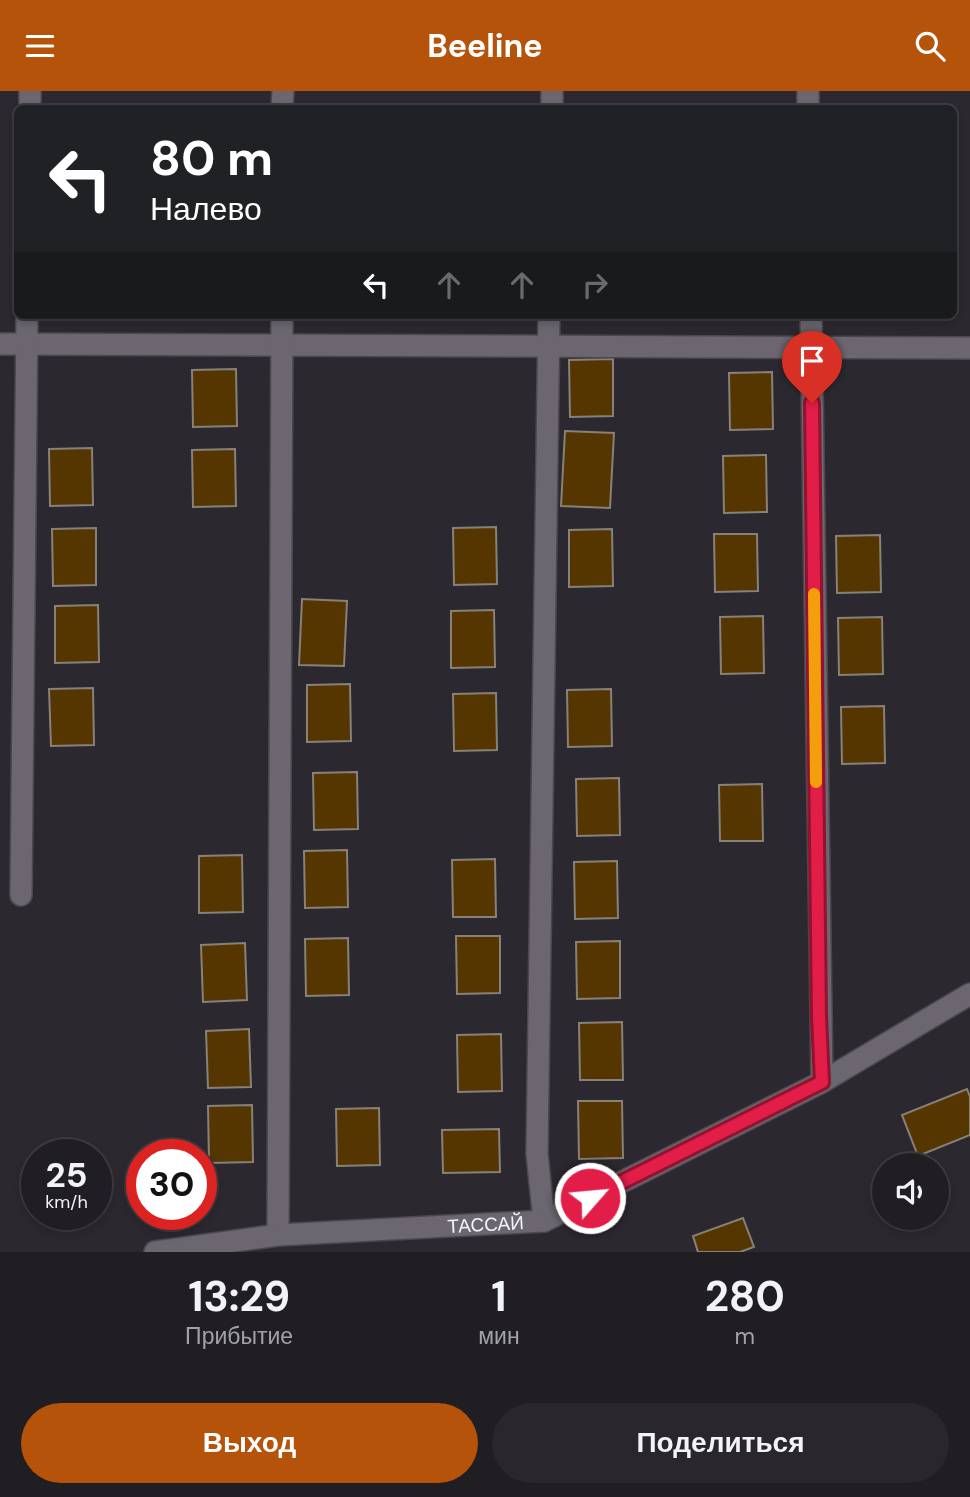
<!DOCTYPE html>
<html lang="ru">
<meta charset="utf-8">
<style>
:root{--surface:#211e23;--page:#29272b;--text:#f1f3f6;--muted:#a2a2a6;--line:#3e3c41;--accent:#b45309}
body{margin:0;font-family:"DM Sans",sans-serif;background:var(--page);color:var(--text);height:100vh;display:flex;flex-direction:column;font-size:26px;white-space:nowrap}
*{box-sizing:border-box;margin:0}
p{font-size:23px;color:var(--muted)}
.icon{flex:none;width:38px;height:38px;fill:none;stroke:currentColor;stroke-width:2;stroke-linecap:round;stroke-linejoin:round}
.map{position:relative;height:1161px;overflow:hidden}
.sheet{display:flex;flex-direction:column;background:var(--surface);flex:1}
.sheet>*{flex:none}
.banner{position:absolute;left:14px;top:14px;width:943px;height:214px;border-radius:10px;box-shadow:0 4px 10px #0003,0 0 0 2px var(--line);background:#202124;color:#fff;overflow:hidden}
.fabs{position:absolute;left:872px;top:1062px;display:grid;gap:14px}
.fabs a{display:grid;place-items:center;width:77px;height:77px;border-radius:50%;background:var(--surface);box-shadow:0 4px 10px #0003,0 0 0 2px var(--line);font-size:35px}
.speed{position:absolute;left:21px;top:1048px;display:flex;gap:14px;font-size:35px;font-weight:700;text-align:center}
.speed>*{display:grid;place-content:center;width:91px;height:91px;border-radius:50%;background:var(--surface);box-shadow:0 4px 10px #0003,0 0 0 2px var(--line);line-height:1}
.speed small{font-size:18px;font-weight:400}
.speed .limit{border:10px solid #d22;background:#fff;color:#111}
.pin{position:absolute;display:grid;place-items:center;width:60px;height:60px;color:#fff;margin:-72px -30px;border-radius:50% 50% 50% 0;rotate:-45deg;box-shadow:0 0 7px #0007}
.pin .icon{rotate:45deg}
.me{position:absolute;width:77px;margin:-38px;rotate:63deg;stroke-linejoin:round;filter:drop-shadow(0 0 5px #0008)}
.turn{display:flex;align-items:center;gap:24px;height:147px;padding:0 21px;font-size:32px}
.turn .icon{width:91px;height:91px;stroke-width:2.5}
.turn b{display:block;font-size:49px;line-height:60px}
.lanes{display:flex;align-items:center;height:66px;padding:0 21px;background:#0003;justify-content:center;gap:35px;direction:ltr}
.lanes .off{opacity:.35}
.eta{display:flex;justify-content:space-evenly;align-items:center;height:119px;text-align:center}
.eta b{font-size:42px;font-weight:700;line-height:49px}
.button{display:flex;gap:14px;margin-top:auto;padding:14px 21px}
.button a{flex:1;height:80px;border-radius:42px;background:var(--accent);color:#fff;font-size:28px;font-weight:700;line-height:80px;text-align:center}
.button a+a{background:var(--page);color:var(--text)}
header{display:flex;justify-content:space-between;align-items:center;height:91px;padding:0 21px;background:var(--accent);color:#fff;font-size:32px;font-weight:700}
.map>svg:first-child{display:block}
.building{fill:#553600;stroke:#878179;stroke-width:2}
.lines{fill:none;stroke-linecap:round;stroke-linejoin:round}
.street-casing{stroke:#4a474d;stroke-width:24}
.street{stroke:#6b666f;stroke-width:21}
.route-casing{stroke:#92132f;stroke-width:18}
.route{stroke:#e11d48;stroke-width:12}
.slow{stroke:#f59e0b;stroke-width:12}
.labels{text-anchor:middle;stroke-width:5;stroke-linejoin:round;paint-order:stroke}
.street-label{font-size:19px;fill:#f5f2f7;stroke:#2c282f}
</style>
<header><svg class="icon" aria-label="menu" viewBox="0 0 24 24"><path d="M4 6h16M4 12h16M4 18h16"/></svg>Beeline<svg class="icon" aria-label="search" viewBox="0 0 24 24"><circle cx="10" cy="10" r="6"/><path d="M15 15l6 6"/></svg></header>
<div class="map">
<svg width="970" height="1161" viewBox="0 0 970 1161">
<rect width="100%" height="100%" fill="#2c282f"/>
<path class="building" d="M613 268V325L570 326 569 269Z
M236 278 237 335 193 336 192 279Z
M772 281 773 338 730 339 729 282Z
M565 340 614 342 610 417 561 415Z
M92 357 93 414 50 415 49 358Z
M235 358 236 415 193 416 192 359Z
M766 364 767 421 724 422 723 365Z
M496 436 497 493 454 494 453 437Z
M96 437V494L53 495 52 438Z
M612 438 613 495 569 496V439Z
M714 443H757L758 500 715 501Z
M880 444 881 501 837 502 836 445Z
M302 508 347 510 344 575 299 574Z
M98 514 99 571 55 572V515Z
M494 519 495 576 451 577V520Z
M763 525 764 582 721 583 720 526Z
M882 526 883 583 839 584 838 527Z
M350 593 351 650 307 651V594Z
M93 597 94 654 51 655 49 598Z
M611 598 612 655 568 656 567 599Z
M496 602 497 659 454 660 453 603Z
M884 615 885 672 842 673 841 616Z
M357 681 358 738 314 739 313 682Z
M619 687 620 744 577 745 576 688Z
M762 693 763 750H720L719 694Z
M347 759 348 816 305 817 304 760Z
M242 764 243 821 199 822V765Z
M495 768 496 826H453L452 769Z
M617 770 618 827 575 828 574 771Z
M456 845H500V902L457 903Z
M348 847 349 904 306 905 305 848Z
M620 850V907L577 908 576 851Z
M245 852 247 909 203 911 201 854Z
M622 931 623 989H580L579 932Z
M249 938 251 996 208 997 206 940Z
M501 943 502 1000 458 1001 457 944Z
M967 998 970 1006V1044L918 1065 902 1024Z
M578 1010H622L623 1067 579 1068Z
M252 1014 253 1071 209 1072 208 1015Z
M379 1017 380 1074 337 1075 336 1018Z
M499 1038 500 1081 443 1082 442 1039Z
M743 1127 754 1156 740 1161H698L693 1145Z"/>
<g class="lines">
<defs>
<g id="street">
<path d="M552 0V18"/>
<path d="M808 0V18"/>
<path d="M30 18V0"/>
<path d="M282 18 283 0"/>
<path d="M811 224 822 991"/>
<path d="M0 253 970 257"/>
<path d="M21 804 27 224"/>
<path d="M544 1130 537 1063 549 224"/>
<path d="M278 1144 282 224"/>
<path id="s1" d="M155 1161 278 1144 544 1130 822 991 970 903"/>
</g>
</defs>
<use href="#street" class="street-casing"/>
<use href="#street" class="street"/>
</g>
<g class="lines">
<defs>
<path id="route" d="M590 1107 822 991 819 925 812 312"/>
</defs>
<use href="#route" class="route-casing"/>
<use href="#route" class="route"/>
<path class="slow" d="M814 503 816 691"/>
</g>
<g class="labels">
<g class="street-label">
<text dy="7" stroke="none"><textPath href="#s1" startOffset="332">ТАССАЙ</textPath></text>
</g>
</g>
</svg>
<div class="fabs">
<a><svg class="icon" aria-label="sound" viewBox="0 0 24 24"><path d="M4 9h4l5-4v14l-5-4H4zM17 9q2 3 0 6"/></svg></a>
</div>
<div class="speed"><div>25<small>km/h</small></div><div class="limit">30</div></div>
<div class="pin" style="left:812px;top:312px;background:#d93025"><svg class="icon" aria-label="arrive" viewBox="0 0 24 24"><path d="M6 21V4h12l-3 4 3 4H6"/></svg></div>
<svg class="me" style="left:590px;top:1107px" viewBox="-20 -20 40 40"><circle r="17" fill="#e11d48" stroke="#fff" stroke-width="3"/><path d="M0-11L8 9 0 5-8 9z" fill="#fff"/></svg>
<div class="banner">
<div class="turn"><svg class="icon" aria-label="left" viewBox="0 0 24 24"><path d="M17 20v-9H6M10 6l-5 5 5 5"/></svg><div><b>80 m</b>Налево</div></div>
<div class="lanes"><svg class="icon" aria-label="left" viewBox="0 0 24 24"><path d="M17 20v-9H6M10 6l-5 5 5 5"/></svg><svg class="icon off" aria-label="ahead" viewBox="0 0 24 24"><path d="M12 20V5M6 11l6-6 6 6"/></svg><svg class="icon off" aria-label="ahead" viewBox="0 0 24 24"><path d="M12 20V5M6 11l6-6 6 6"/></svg><svg class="icon off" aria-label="right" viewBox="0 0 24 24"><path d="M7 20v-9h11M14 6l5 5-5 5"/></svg></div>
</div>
</div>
<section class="sheet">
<div class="eta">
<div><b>13:29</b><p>Прибытие</p></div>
<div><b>1</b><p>мин</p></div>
<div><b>280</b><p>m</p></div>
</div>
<div class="button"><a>Выход</a><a>Поделиться</a></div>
</section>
